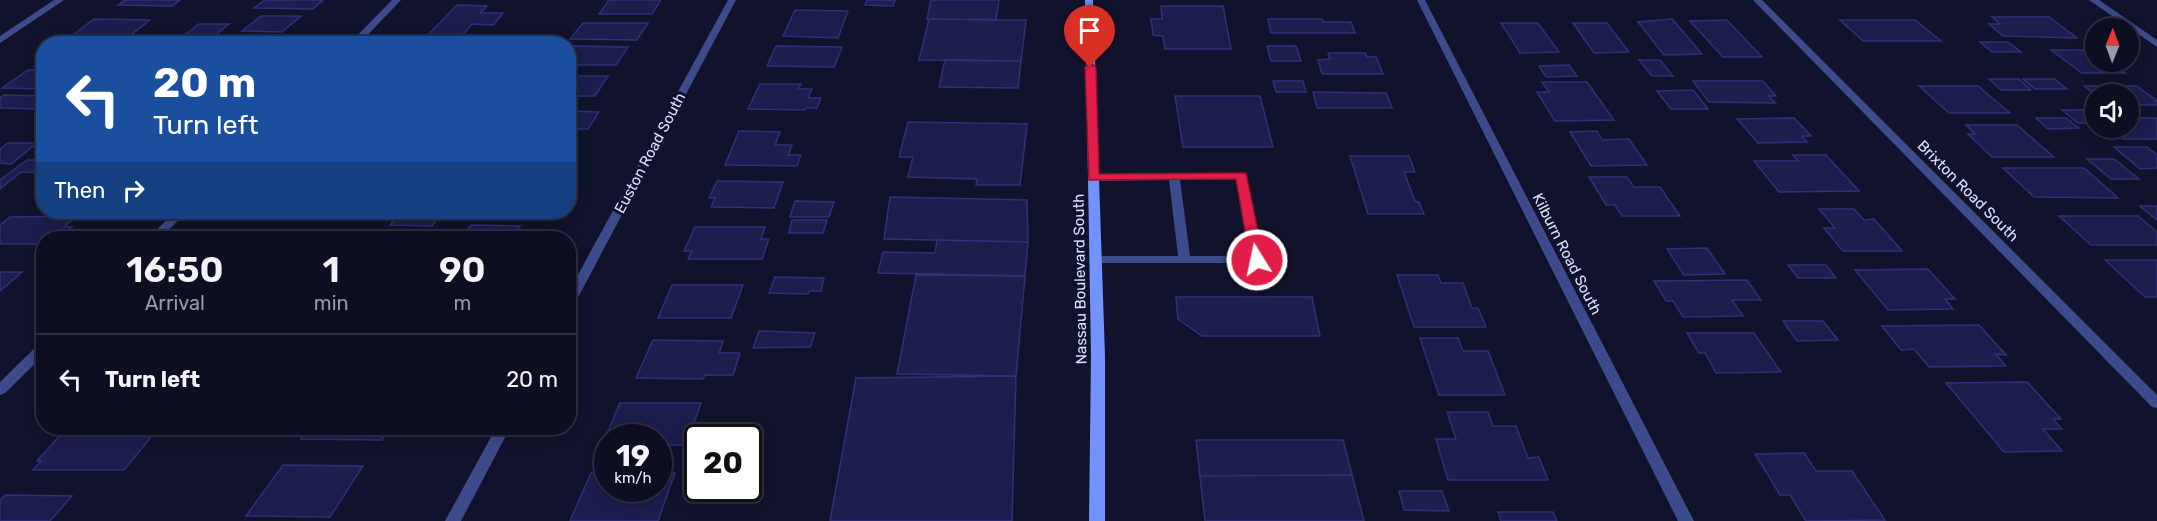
<!DOCTYPE html>
<style>
:root{--surface:#0d0e21;--page:#16172a;--text:#f1f3f6;--muted:#9a9ca5;--line:#2d2e3f}
body{margin:0;font-family:Rubik,sans-serif;background:var(--page);color:var(--text);height:100vh;display:flex;flex-direction:column;font-size:22px;white-space:nowrap}
*{box-sizing:border-box;margin:0}
p{font-size:20px;color:var(--muted)}
.icon{flex:none;width:33px;height:33px;fill:none;stroke:currentColor;stroke-width:2;stroke-linecap:round;stroke-linejoin:round}
.map{position:relative;flex:1;overflow:hidden}
.details{position:absolute;left:36px;top:231px;width:540px;height:204px;display:flex;flex-direction:column;background:var(--surface);border-radius:24px;box-shadow:0 3px 15px #0003,0 0 0 2px var(--line)}
.details>*{flex:none}
.banner{position:absolute;left:36px;top:36px;width:540px;height:183px;border-radius:24px;box-shadow:0 3px 15px #0003,0 0 0 2px var(--line);background:#1a4fa0;color:#fff;overflow:hidden}
.needle{width:39px;rotate:1deg}
.controls{position:absolute;left:2085px;top:18px;display:grid;gap:12px}
.controls a{display:grid;place-items:center;width:54px;height:54px;border-radius:50%;background:var(--surface);box-shadow:0 3px 15px #0003,0 0 0 2px var(--line);font-size:30px}
.speed{position:absolute;left:594px;top:424px;display:flex;gap:12px;font-size:30px;font-weight:700;text-align:center}
.speed>*{display:grid;place-content:center;width:78px;height:78px;border-radius:50%;background:var(--surface);box-shadow:0 3px 15px #0003,0 0 0 2px var(--line);line-height:1}
.speed small{font-size:15px;font-weight:400}
.speed .limit{border:3px solid #111;border-radius:9px;background:#fff;color:#111}
.pin{position:absolute;display:grid;place-items:center;width:51px;height:51px;color:#fff;margin:-62px -26px;border-radius:50% 50% 50% 0;rotate:-45deg;box-shadow:0 0 6px #0007}
.pin .icon{rotate:45deg}
.me{position:absolute;width:66px;margin:-33px;rotate:350deg;stroke-linejoin:round;filter:drop-shadow(0 0 4px #0008)}
.turn{display:flex;align-items:center;gap:21px;height:126px;padding:0 18px;font-size:27px}
.turn .icon{width:78px;height:78px;stroke-width:2.5}
.turn b{display:block;font-size:42px;line-height:51px}
.then{display:flex;align-items:center;height:57px;padding:0 18px;background:#0003;gap:12px;font-size:22px}
.eta{display:flex;justify-content:space-evenly;align-items:center;height:102px;text-align:center}
.eta b{font-size:36px;font-weight:600;line-height:42px}
ul{padding:0;list-style:none}
li{display:flex;align-items:center;gap:18px;height:90px;padding:0 18px;border-top:2px solid var(--line)}
li div{flex:1}
li b{display:block;font-size:22px}
li em{font-style:normal}
.map>svg:first-child{display:block}
.building{fill:#1c1e4e;stroke:#2e317a;stroke-width:1.5}
.lines{fill:none;stroke-linecap:round;stroke-linejoin:round}
.service{fill:#3b4b8c;fill-rule:evenodd}
.minor{fill:#3b4b8c;fill-rule:evenodd}
.secondary{fill:#7391ff;fill-rule:evenodd}
.route{fill:#e11d48;stroke:#92132f;stroke-width:1.5}
.labels{text-anchor:middle;stroke-width:6;stroke-linejoin:round;paint-order:stroke}
.street-label{font-size:15px;fill:#dce0ff;stroke:#11132c}
</style>
<div class="map">
<svg width="2157" height="521" viewBox="0 0 2157 521">
<rect width="100%" height="100%" fill="#11132c"/>
<path class="building" d="M126 0H180L172 6 118 5Z
M265 0H323L313 9 254 8Z
M609 0H661L652 14H599Z
M867 0H895L893 6 865 5Z
M931 0H999L996 20 927 19Z
M457 5 487 6 480 13H503L493 25 472 24 462 36 428 35Z
M1161 6H1223L1231 49H1165L1163 36 1153 35 1151 19H1162Z
M795 10 848 11 838 38 783 36Z
M261 16H301L282 32 242 31Z
M1992 17H2049L2077 38 2003 36 1989 24H2000Z
M94 19 150 20 119 44H61Z
M929 19 1026 20 1021 61 919 60Z
M1268 19H1322L1323 22H1351L1355 33H1271Z
M1672 19 1702 54 1664 55 1638 22Z
M1727 20 1762 57H1723L1690 21Z
M1840 20H1915L1941 41H1863Z
M583 23H648L637 40 570 39Z
M1501 23H1538L1559 52 1520 53Z
M1573 23H1607L1629 52 1594 53Z
M199 24H229L212 38 182 37Z
M214 42 280 43 212 44Z
M1980 42H2008L2021 52H1992Z
M573 46 628 47 616 65H568V52Z
M776 46 842 47 834 67 767 66Z
M1267 46H1296L1301 61H1271Z
M2051 50H2093L2096 62H2109L2125 73H2082Z
M1328 53H1365L1367 57H1376L1383 74H1322L1318 60 1330 59Z
M945 60 1021 61 1018 88 939 87Z
M1639 60H1660L1673 76H1652Z
M1569 65 1577 76 1546 77 1539 66Z
M28 70H44V89L2 88Z
M568 76H608L595 96H568Z
M1989 79H2019L2031 90H2001Z
M2023 79H2054L2067 89H2035Z
M1273 81H1303L1306 92H1276Z
M1693 81H1763L1776 96H1769L1775 103 1709 102Z
M1542 82H1587L1614 120 1555 121 1537 92H1549Z
M760 84H801L798 89H812L808 98H821L817 108H806L805 110 748 109Z
M1919 86H1978L2010 113H1949Z
M2084 86H2137L2157 101V105H2128V94L2096 95Z
M1693 90 1708 109H1671L1657 91Z
M1313 92 1386 93 1392 108H1317Z
M4 95 44 96V109L0 108V98Z
M1175 96H1260L1273 147H1183Z
M2062 110H2094L2096 123H2078Z
M568 111 599 112 588 129H573L568 132Z
M1794 118 1811 136H1802L1807 142 1758 143 1737 119Z
M2036 118H2066L2079 128 2048 129Z
M2128 118H2157V139H2123L2108 128H2128Z
M908 122 1027 124 1020 185H976L977 179 908 177 913 157H899Z
M1966 125H2017L2054 157H1992L1968 134H1975Z
M739 131 780 132 775 145H792L788 155H801L797 166 725 165Z
M1597 131 1602 140 1629 139 1647 165 1591 166 1570 132Z
M8 143H37L11 164 0 163V149Z
M2114 147H2147L2157 155V168L2140 169Z
M1793 155H1826L1859 191 1779 192 1754 161H1798Z
M1350 156H1409L1415 172H1404L1415 201 1419 202 1424 214H1368Z
M2087 159H2114L2139 179H2111Z
M27 160H44V173L21 172 0 189V180Z
M2003 168H2084L2118 198 2034 197Z
M1589 177H1627L1634 187H1660L1680 216H1622L1615 205H1606Z
M717 181 783 182 774 208 711 207 715 198H709Z
M890 197 1027 200 1028 242 884 239Z
M795 201 834 202 829 217H790Z
M2140 206H2157V220Z
M1819 209H1854L1864 220 1874 219 1902 251H1843L1824 228H1835Z
M400 212H442L432 226 390 225Z
M76 216 64 227H72L59 238H44V244H0V225L10 217Z
M2059 216H2138L2157 232V245H2091Z
M792 220H827L823 233H789Z
M471 225 520 226 511 238H461Z
M695 227H765L761 239H769L762 259H688L692 251H684Z
M937 240 1028 242 1025 276 878 273 883 252 935 253Z
M1707 248 1725 274 1684 275 1667 249Z
M2105 260H2157V297H2145Z
M1788 265H1826L1836 278H1798Z
M1928 269 1955 299H1945L1953 309 1888 310 1855 270Z
M0 272H22L0 291Z
M916 275 1025 276 1016 376 897 374Z
M1397 275H1438L1441 283H1463L1472 308H1478L1486 327H1414Z
M775 277 824 278 821 291H809L808 294 769 293Z
M1747 280 1761 300H1732L1743 316 1683 317 1673 301H1666L1654 281Z
M672 285H743L731 318H658Z
M1176 297H1312L1320 336H1202L1178 319Z
M1783 321H1823L1838 340 1797 341Z
M1979 325 2006 355 1996 354 2006 366 1929 367 1914 349 1901 350 1882 326Z
M759 331 815 333 810 347 753 348Z
M1687 333H1754L1781 372 1716 373 1705 353H1699Z
M1420 338H1458L1463 351H1488L1505 395H1439Z
M653 340 723 341 719 353H740L733 375H705L703 379 636 378Z
M1016 376 1012 521H830L856 378Z
M2027 382 2061 419H2053L2062 429H2043L2062 451 2004 452 1946 383Z
M620 403H701L686 445H658V438H608V445H602Z
M1447 412H1488L1493 426H1516L1528 458 1539 457 1548 480H1448L1436 439H1456Z
M309 428H389L382 440 301 439Z
M65 430 156 431 124 470H33L41 461H37Z
M1196 440H1343L1352 475 1200 476Z
M1804 453 1816 471H1852L1885 520 1806 521 1790 495H1780L1755 454Z
M283 465 363 466 330 517 246 516Z
M591 473H608V489H658V473H675L658 521H570Z
M1352 475 1364 521H1205L1200 476Z
M1399 491H1442L1449 511 1404 510Z
M5 495 72 496 50 521H0V500Z
M1498 512H1553L1557 521H1501Z"/>
<g class="lines">
<path class="service" d="M1174 173 1246 174 1263 260 1261 263H1091L1089 260 1095 256H1178L1169 180 1093 181 1089 180 1088 178 1089 176ZM1237 179 1250 256H1190L1180 180Z"/>
<path class="minor" d="M54 0H64L0 43V36Z
M392 0H401L359 44H349Z
M728 0H736L574 305 568 309V293Z
M1417 0H1425L1694 521H1678Z
M1753 0H1762L2157 395V408L2152 407Z
M2089 0H2099L2157 40V47Z
M175 212H187L160 238H148Z
M44 343V355L5 393 0 395V382L39 344Z
M496 428H510L461 521H445Z"/>
<path class="secondary" d="M1085 0H1093L1105 356V521H1089L1091 356Z"/>
</g>
<path class="route" d="M1090 63 1096 67 1099 174 1246 173 1264 260 1262 263 1257 264 1250 260 1236 179 1089 180 1085 67Z"/>
<g class="labels">
<g class="street-label">
<text transform="translate(650 153) rotate(-62)" y="5">Euston Road South</text>
<text transform="translate(1968 191) rotate(45)" y="5">Brixton Road South</text>
<text transform="translate(1567 254) rotate(63)" y="5">Kilburn Road South</text>
<text transform="translate(1080 279) rotate(-91)" y="5">Nassau Boulevard South</text>
</g>
</g>
</svg>
<div class="controls">
<a><svg class="needle" viewBox="-14 -14 28 28"><path d="M0-13l5 13h-10z" fill="#e53935"/><path d="M0 13l5-13h-10z" fill="#9a9ca5"/></svg></a>
<a><svg class="icon" aria-label="sound" viewBox="0 0 24 24"><path d="M4 9h4l5-4v14l-5-4H4zM17 9q2 3 0 6"/></svg></a>
</div>
<div class="speed"><div>19<small>km/h</small></div><div class="limit">20</div></div>
<div class="pin" style="left:1090px;top:67px;background:#d93025"><svg class="icon" aria-label="arrive" viewBox="0 0 24 24"><path d="M6 21V4h12l-3 4 3 4H6"/></svg></div>
<svg class="me" style="left:1257px;top:260px" viewBox="-20 -20 40 40"><circle r="17" fill="#e11d48" stroke="#fff" stroke-width="3"/><path d="M0-11L8 9 0 5-8 9z" fill="#fff"/></svg>
<div class="banner">
<div class="turn"><svg class="icon" aria-label="left" viewBox="0 0 24 24"><path d="M17 20v-9H6M10 6l-5 5 5 5"/></svg><div><b>20 m</b>Turn left</div></div>
<div class="then">Then<svg class="icon" aria-label="right" viewBox="0 0 24 24"><path d="M7 20v-9h11M14 6l5 5-5 5"/></svg></div>
</div>
<section class="details">
<div class="eta">
<div><b>16:50</b><p>Arrival</p></div>
<div><b>1</b><p>min</p></div>
<div><b>90</b><p>m</p></div>
</div>
<ul>
<li><svg class="icon" aria-label="left" viewBox="0 0 24 24"><path d="M17 20v-9H6M10 6l-5 5 5 5"/></svg><div><b>Turn left</b></div><em>20 m</em></li>
</ul>
</section>
</div>
